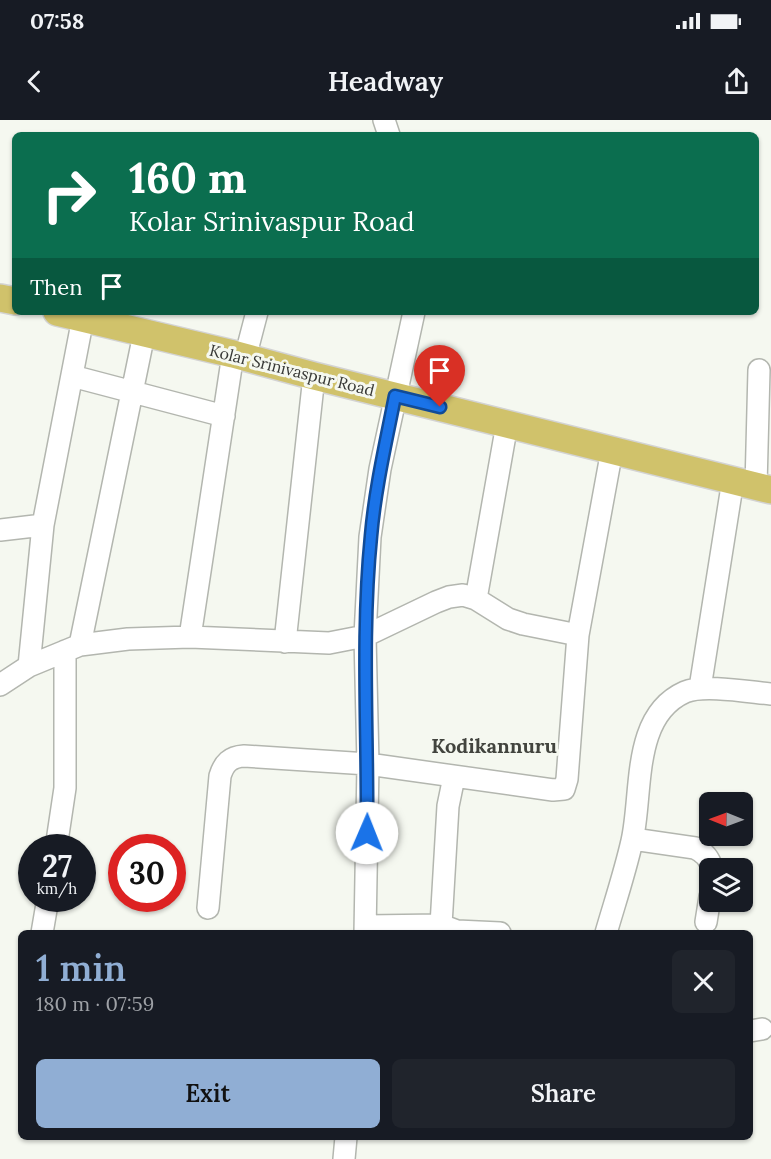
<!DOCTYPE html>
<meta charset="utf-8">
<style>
:root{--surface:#171b24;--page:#20242c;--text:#f1f3f6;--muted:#9ea1a6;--accent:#90aed4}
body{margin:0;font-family:Lora,serif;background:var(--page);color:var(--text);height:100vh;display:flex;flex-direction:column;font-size:22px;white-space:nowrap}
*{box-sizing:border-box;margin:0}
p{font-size:20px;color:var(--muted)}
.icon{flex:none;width:33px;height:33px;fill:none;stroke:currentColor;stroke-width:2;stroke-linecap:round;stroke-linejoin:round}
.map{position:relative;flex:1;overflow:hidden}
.sheet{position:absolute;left:18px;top:810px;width:735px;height:210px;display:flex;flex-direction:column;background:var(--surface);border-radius:9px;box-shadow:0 2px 4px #0004}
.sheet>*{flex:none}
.top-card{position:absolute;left:12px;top:12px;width:747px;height:183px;border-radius:9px;box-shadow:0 2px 4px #0004;background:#0b6e4f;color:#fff;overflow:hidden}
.needle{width:39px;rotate:271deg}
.buttons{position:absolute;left:699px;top:672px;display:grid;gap:12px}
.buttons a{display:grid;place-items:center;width:54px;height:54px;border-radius:9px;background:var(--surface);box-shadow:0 2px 4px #0004;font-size:30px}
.speed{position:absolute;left:18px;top:714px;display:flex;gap:12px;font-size:30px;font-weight:700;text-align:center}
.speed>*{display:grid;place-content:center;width:78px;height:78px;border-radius:50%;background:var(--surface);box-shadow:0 2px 4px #0004;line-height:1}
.speed small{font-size:15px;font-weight:400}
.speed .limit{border:9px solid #d22;background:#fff;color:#111}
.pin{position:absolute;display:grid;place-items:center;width:51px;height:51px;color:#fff;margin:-62px -26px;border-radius:50% 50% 50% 0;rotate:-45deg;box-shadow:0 0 6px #0007}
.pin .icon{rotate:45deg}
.me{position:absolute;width:66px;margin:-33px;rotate:1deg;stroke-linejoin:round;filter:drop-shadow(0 0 4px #0008)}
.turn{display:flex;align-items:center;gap:21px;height:126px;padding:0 18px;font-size:27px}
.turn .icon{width:78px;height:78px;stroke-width:2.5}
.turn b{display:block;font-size:42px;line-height:51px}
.then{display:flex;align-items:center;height:57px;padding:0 18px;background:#0003;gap:12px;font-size:22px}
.round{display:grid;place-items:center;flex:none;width:63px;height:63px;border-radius:9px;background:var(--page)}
.headline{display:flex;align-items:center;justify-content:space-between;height:102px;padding:0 18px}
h1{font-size:36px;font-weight:600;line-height:45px;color:var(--accent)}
.button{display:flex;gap:12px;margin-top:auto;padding:12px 18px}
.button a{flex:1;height:69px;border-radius:9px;background:var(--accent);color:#111;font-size:24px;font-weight:600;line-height:69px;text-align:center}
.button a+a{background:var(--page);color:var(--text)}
.status{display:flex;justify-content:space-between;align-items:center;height:42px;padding:0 30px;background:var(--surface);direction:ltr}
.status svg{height:16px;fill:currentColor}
header{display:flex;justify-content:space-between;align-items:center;height:78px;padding:0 18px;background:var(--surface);font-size:27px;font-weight:600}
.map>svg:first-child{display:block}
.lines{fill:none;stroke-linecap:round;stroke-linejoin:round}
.minor-casing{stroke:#b3b6af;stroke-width:24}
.major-casing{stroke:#d3d3d3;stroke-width:30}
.minor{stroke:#fff;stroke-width:21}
.major{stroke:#d0c26b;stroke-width:27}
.route-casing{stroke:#114b97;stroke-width:15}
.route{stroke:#1a73e8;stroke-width:10}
.labels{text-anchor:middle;stroke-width:6;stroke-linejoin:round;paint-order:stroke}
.street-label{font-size:16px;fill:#383936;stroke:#f5f8f0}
.quarter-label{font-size:20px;font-weight:bold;fill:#42443e;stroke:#f5f8f0}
</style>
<div class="status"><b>07:58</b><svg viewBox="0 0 49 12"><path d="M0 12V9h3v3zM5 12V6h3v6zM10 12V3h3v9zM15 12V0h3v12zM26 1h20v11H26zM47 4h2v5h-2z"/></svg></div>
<header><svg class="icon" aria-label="back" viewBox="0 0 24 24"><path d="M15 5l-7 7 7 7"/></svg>Headway<svg class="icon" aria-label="share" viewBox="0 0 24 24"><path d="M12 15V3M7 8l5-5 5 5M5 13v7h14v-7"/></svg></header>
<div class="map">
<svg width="771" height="1039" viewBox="0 0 771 1039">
<rect width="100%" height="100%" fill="#f5f8f0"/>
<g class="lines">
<defs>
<path id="minor" d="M384 0 389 15
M245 238 257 192
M72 256 224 296
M756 366 759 250
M0 410 43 405
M476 479 507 304
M190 517 233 234
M285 522 314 256
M80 525 144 214
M29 546 43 405 83 198
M0 565 29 546 80 525 128 519 190 517 329 523 365 516 436 482 449 477 463 475 476 479 508 499 523 504 578 515
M700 568 733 360
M633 719 695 728C705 733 709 738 712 748
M56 728 65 668V531
M208 788 220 656C224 643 230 637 244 636L368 644 553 670 564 669 567 659 578 515 612 330
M706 802 710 777
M441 805 448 686 454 657
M366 806 441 805 457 811 500 813
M42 813 48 778
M365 813 368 644 365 516 370 417 380 349 414 192
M606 813C615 782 625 752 632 721 643 673 631 596 685 572 704 564 749 572 771 574
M750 911 762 909
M344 1039 346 1017"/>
<path id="major" d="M0 178 15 181
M57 192 233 234 314 256 771 370"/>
</defs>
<use href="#minor" class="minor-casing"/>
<use href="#major" class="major-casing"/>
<use href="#minor" class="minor"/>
<use href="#major" class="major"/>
</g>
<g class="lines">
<defs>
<path id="route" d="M367 713C368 614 361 515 371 416 375 369 386 322 395 276L440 287"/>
</defs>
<use href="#route" class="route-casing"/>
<use href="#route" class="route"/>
</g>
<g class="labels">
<g class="street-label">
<text transform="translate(292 250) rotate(14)" y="6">Kolar Srinivaspur Road</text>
</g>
<g class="quarter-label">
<text x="494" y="633">Kodikannuru</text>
</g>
</g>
</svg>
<div class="buttons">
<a><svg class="needle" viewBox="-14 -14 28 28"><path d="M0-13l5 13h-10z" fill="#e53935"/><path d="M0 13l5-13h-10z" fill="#9ea1a6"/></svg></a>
<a><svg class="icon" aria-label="layers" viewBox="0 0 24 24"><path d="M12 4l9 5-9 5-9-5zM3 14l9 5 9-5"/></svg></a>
</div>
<div class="speed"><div>27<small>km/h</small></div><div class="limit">30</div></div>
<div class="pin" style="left:440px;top:287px;background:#d93025"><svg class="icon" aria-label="arrive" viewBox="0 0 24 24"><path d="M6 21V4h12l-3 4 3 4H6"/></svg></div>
<svg class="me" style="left:367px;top:713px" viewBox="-20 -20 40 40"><circle r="19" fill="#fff"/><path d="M0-13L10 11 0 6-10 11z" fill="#1a73e8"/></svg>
<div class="top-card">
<div class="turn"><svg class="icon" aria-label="right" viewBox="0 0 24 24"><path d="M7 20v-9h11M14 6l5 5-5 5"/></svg><div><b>160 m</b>Kolar Srinivaspur Road</div></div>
<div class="then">Then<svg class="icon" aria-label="arrive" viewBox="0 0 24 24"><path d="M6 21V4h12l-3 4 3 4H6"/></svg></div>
</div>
<section class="sheet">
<div class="headline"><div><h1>1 min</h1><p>180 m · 07:59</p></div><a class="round"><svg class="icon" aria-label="close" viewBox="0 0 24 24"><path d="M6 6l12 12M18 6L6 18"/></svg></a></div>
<div class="button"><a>Exit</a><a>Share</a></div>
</section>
</div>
